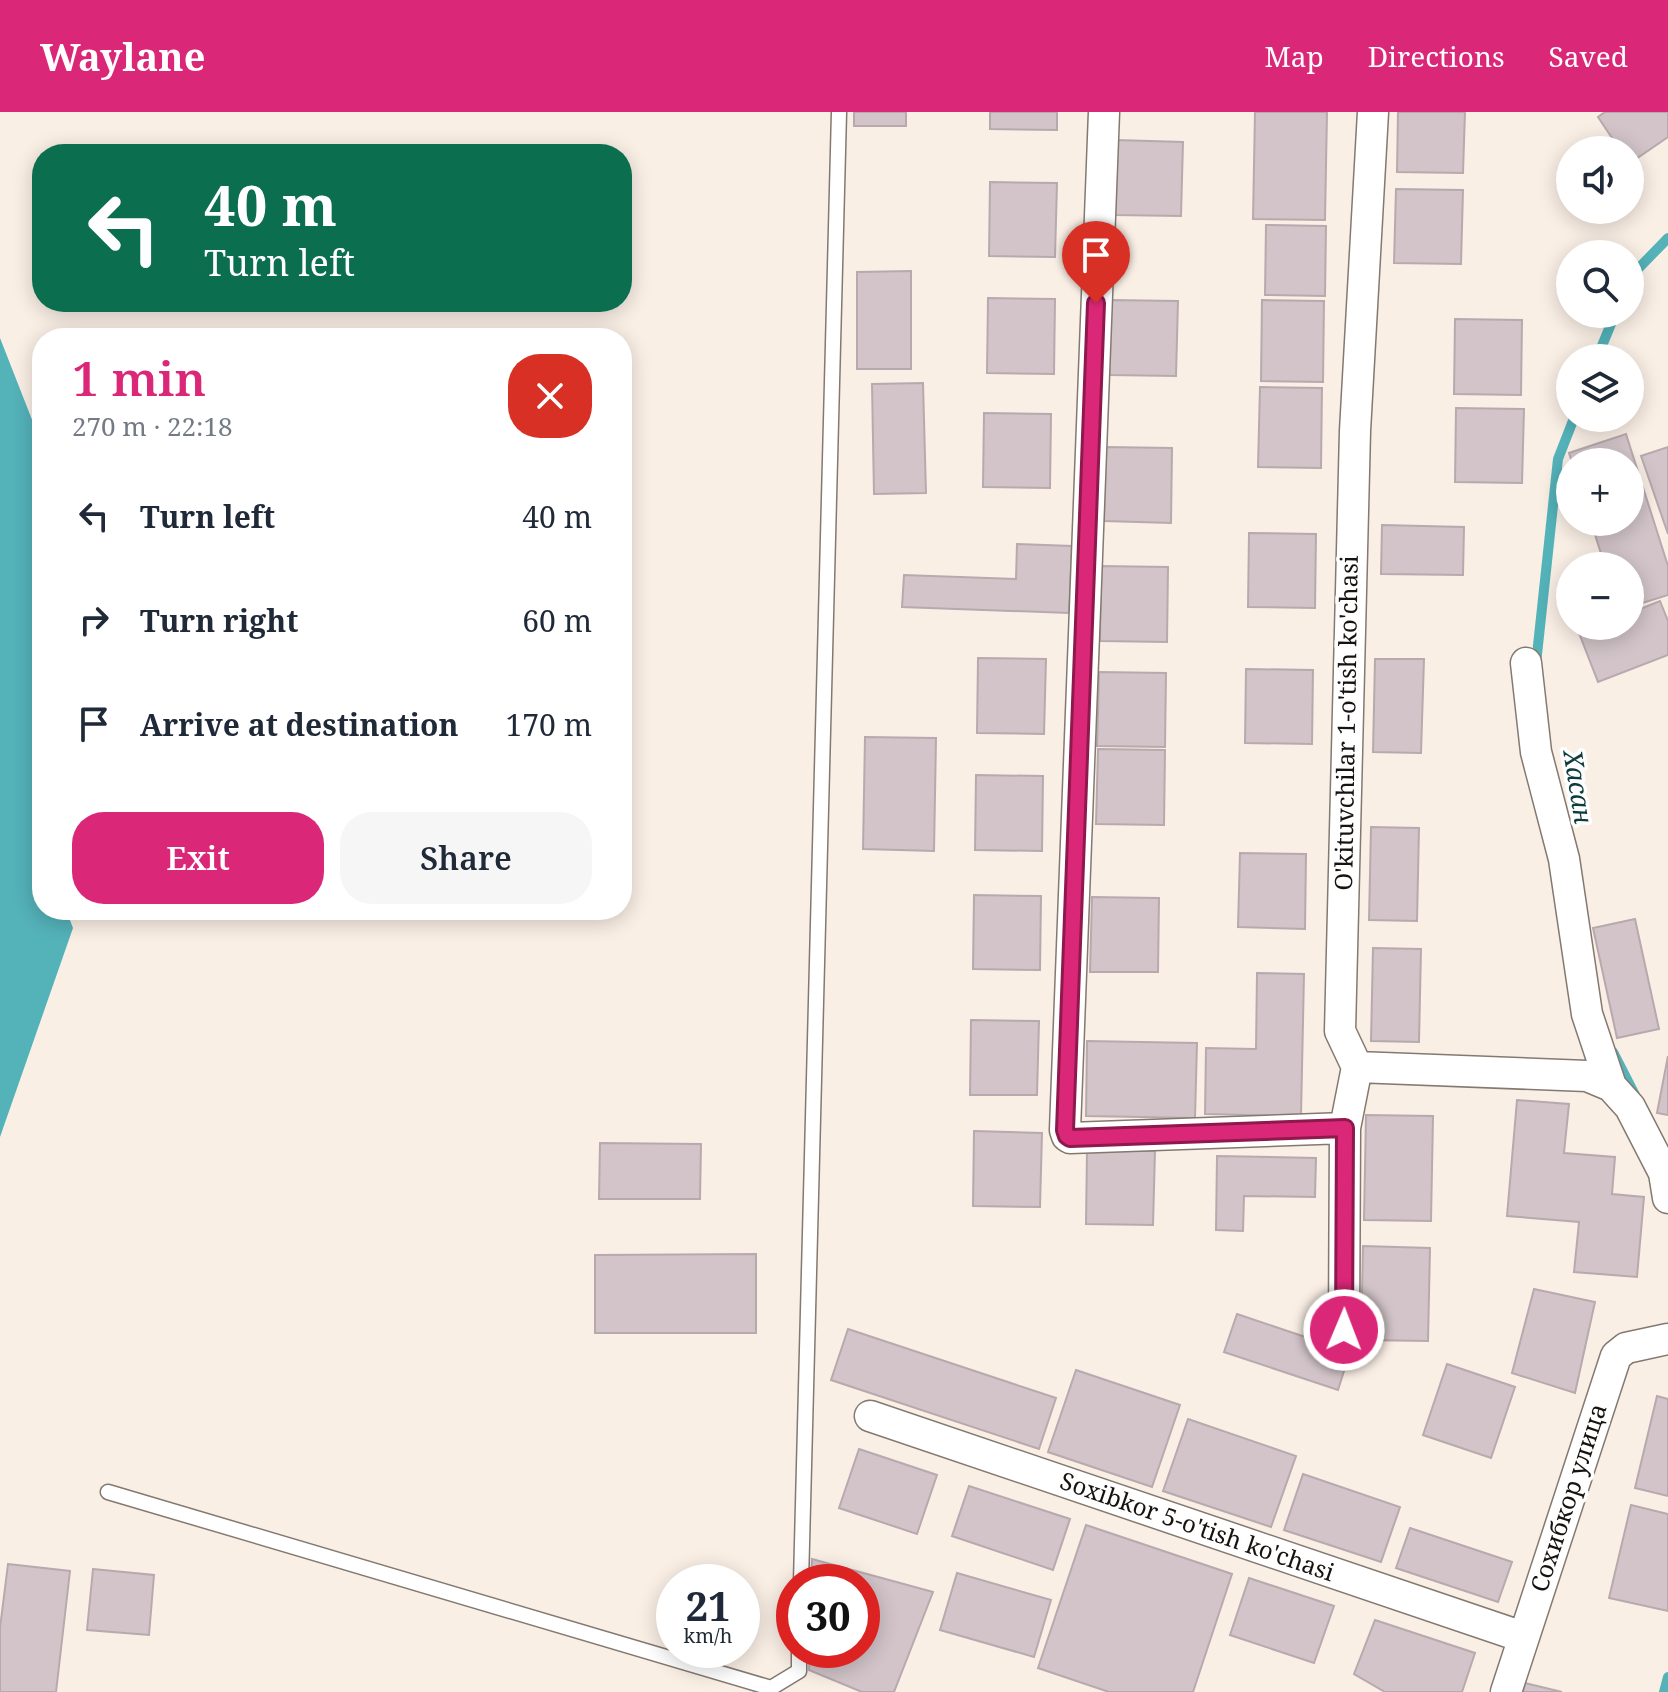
<!DOCTYPE html>
<meta charset="utf-8">
<style>
:root{--surface:#fff;--page:#f6f6f7;--text:#1f2937;--muted:#747a83;--accent:#db2777}
body{margin:0;font-family:"Noto Serif",serif;background:var(--page);color:var(--text);height:100vh;display:flex;flex-direction:column;font-size:30px;white-space:nowrap}
*{box-sizing:border-box;margin:0}
p{font-size:26px;color:var(--muted)}
.icon{flex:none;width:44px;height:44px;fill:none;stroke:currentColor;stroke-width:2;stroke-linecap:round;stroke-linejoin:round}
.map{position:relative;flex:1;overflow:hidden}
.details{position:absolute;left:32px;top:216px;width:600px;height:592px;display:flex;flex-direction:column;background:var(--surface);border-radius:32px;box-shadow:0 4px 20px #0003}
.details>*{flex:none}
.hud{position:absolute;left:32px;top:32px;width:600px;height:168px;border-radius:32px;box-shadow:0 4px 20px #0003;background:#0b6e4f;color:#fff;overflow:hidden}
.buttons{position:absolute;left:1556px;top:24px;display:grid;gap:16px}
.buttons a{display:grid;place-items:center;width:88px;height:88px;border-radius:50%;background:var(--surface);box-shadow:0 4px 20px #0003;font-size:40px}
.speed{position:absolute;left:656px;top:1452px;display:flex;gap:16px;font-size:40px;font-weight:700;text-align:center}
.speed>*{display:grid;place-content:center;width:104px;height:104px;border-radius:50%;background:var(--surface);box-shadow:0 4px 20px #0003;line-height:1}
.speed small{font-size:20px;font-weight:400}
.speed .limit{border:12px solid #d22;background:#fff;color:#111}
.pin{position:absolute;display:grid;place-items:center;width:68px;height:68px;color:#fff;margin:-82px -34px;border-radius:50% 50% 50% 0;rotate:-45deg;box-shadow:0 0 8px #0007}
.pin .icon{rotate:45deg}
.me{position:absolute;width:88px;margin:-44px;rotate:1deg;stroke-linejoin:round;filter:drop-shadow(0 0 6px #0008)}
.turn{display:flex;align-items:center;gap:28px;height:168px;padding:0 40px;font-size:36px}
.turn .icon{width:104px;height:104px;stroke-width:2.5}
.turn b{display:block;font-size:56px;line-height:68px}
.round{display:grid;place-items:center;flex:none;width:84px;height:84px;border-radius:32px;background:var(--page)}
.head{display:flex;align-items:center;justify-content:space-between;height:136px;padding:0 40px}
h1{font-size:48px;font-weight:600;line-height:60px;color:var(--accent)}
.action{display:flex;gap:16px;margin-top:auto;padding:16px 40px}
.action a{flex:1;height:92px;border-radius:32px;background:var(--accent);color:#fff;font-size:32px;font-weight:600;line-height:92px;text-align:center}
.action a+a{background:var(--page);color:var(--text)}
ul{padding:0;list-style:none}
li{display:flex;align-items:center;gap:24px;height:104px;padding:0 40px}
li div{flex:1}
li b{display:block;font-size:30px}
li em{font-style:normal}
header{display:flex;align-items:center;gap:48px;box-sizing:border-box;height:112px;padding:0 40px;background:var(--accent);color:#fff}
header strong{font-size:38px}
nav{display:flex;gap:44px;margin-inline-start:auto;font-size:28px}
.map>svg:first-child{display:block}
.water{fill:#54b2b9}
.lines{fill:none;stroke-linecap:round;stroke-linejoin:round}
.stream{stroke:#54b2b9;stroke-width:10}
.building{fill:#d2c4c8;stroke:#b8a9ae;stroke-width:2}
.service-casing{stroke:#837970;stroke-width:17}
.minor-casing{stroke:#837970;stroke-width:33}
.service{stroke:#fff;stroke-width:14}
.minor{stroke:#fff;stroke-width:30}
.route-casing{stroke:#8e194d;stroke-width:20}
.route{stroke:#db2777;stroke-width:14}
.labels{text-anchor:middle;stroke-width:7;stroke-linejoin:round;paint-order:stroke}
.street-label{font-size:24px;fill:#16120f;stroke:#fefefe}
.water-label{font-size:26px;font-style:italic;fill:#0e3b3e;stroke:#fefefe}
</style>
<header>
<strong>Waylane</strong>
<nav><a>Map</a><a>Directions</a><a>Saved</a></nav>
</header>
<div class="map">
<svg width="1668" height="1580" viewBox="0 0 1668 1580">
<rect width="100%" height="100%" fill="#faefe5"/>
<path class="water" d="M0 226 38 323 42 342V665L32 702 42 730V798H66L73 816 0 1025Z"/>
<g class="lines">
<path class="stream" d="M1630 165 1668 126
M1597 246 1615 202
M1536 552 1558 347 1574 306
M1613 940 1635 983
M1664 1580 1668 1565"/>
</g>
<path class="building" d="M854 0H906V14H854Z
M990 0H1057V18L990 17Z
M1255 0H1327L1325 108 1253 107Z
M1398 0H1465L1463 61 1397 60Z
M1605 0H1668V25L1630 51V38H1620L1598 5Z
M1116 28 1183 30 1181 104 1114 103Z
M990 70 1057 71 1055 145 989 144Z
M1396 77 1463 78 1461 152 1394 151Z
M1266 113 1326 114 1325 184 1265 183Z
M911 159V257H857V160Z
M988 186 1055 187 1054 262 987 261Z
M1111 188 1178 189 1176 264 1109 263Z
M1262 188 1324 189 1323 270 1261 269Z
M1455 207 1522 208 1521 283 1454 282Z
M923 271 926 381 874 382 872 272Z
M1260 275 1322 276 1321 356 1258 355Z
M1456 296 1524 297 1522 371 1455 370Z
M984 301 1051 302 1050 376 983 375Z
M1626 322 1668 454V483L1630 495V454H1605L1591 410H1630V350H1572L1569 341Z
M1105 335 1172 336 1171 411 1104 409Z
M1668 335V422L1641 344Z
M1382 413 1464 415 1463 463 1381 462Z
M1249 421 1316 422 1315 496 1248 495Z
M1017 432 1072 434 1069 501 902 495 904 463 1016 467Z
M1101 454 1168 455 1167 530 1100 529Z
M1660 489 1668 509V543L1598 570 1579 521 1596 514H1630V501Z
M978 546 1046 547 1044 622 977 621Z
M1375 547H1424L1421 641 1373 640Z
M1246 557 1313 558 1312 632 1245 631Z
M1099 560 1166 561 1165 635 1097 634Z
M865 625 936 626 934 739 863 737Z
M1098 637 1165 638 1164 713 1096 712Z
M976 663 1043 664 1042 739 975 738Z
M1371 715 1419 716 1417 809 1369 808Z
M1240 741 1306 742 1305 817 1238 815Z
M974 783 1041 784 1040 858 973 857Z
M1092 785 1159 786 1158 860H1090Z
M1635 807 1659 917 1617 926 1593 816Z
M1373 836 1421 837 1419 930 1371 929Z
M1257 861 1304 862 1301 1004 1205 1002 1206 936 1256 937Z
M971 908 1039 909 1037 983H970Z
M1087 929 1197 931 1195 1006 1086 1004Z
M1668 944V1003L1657 1001Z
M1517 988 1569 992 1564 1041 1615 1045 1612 1082 1644 1085 1637 1165 1574 1160 1579 1110 1507 1104Z
M1366 1003 1433 1004 1431 1109 1364 1108Z
M974 1019 1042 1021 1040 1095 973 1094Z
M600 1031 701 1032 700 1087H599Z
M1087 1038 1155 1039 1153 1113 1086 1112Z
M1217 1044 1316 1046 1315 1085 1244 1084 1243 1119 1216 1118Z
M1363 1134 1430 1136 1428 1229 1361 1228Z
M756 1142V1221H595V1143Z
M1534 1177 1595 1190 1575 1281 1512 1261Z
M1237 1202 1350 1240 1338 1278 1224 1240Z
M848 1217 1056 1286 1039 1337 831 1268Z
M1447 1252 1515 1275 1491 1346 1423 1323Z
M1076 1258 1180 1293 1152 1375 1048 1340Z
M1657 1284 1668 1287V1384L1635 1376Z
M1188 1307 1296 1344 1271 1415 1163 1379Z
M859 1337 937 1363 917 1422 839 1396Z
M1303 1362 1400 1395 1381 1450 1284 1418Z
M969 1374 1070 1407 1053 1458 952 1424Z
M1631 1393 1668 1402V1499L1609 1486Z
M1086 1413 1232 1462 1193 1580H1109L1038 1556Z
M1410 1416 1512 1450 1498 1490 1396 1456Z
M812 1447 933 1480 894 1580H862L809 1558 810 1538H862V1470H811Z
M8 1452 70 1459 56 1580H0V1516Z
M93 1457 154 1463 149 1523 87 1518Z
M957 1461 1051 1488 1034 1545 940 1518Z
M1249 1466 1334 1494 1314 1551 1230 1523Z
M1375 1508 1475 1541 1462 1580H1385L1354 1562Z
M1525 1571 1562 1580H1523Z"/>
<g class="lines">
<defs>
<path id="service" d="M108 1380 771 1576 799 1559V1538
M801 1470 839 0"/>
<path id="minor" d="M1104 0 1065 1018 1067 1024 1070 1026 1345 1016
M1526 551 1536 640 1564 747 1587 902 1611 974
M1357 955 1587 964 1611 974 1630 995 1664 1061 1668 1086
M1344 1218 1345 1016 1357 955 1340 919 1355 319 1373 0
M870 1304 1523 1525
M1506 1580 1616 1244 1626 1236 1668 1227"/>
</defs>
<use href="#service" class="service-casing"/>
<use href="#minor" class="minor-casing"/>
<use href="#service" class="service"/>
<use href="#minor" class="minor"/>
</g>
<g class="lines">
<defs>
<path id="route" d="M1096 191 1065 1018 1067 1024 1070 1026 1345 1016 1344 1218"/>
</defs>
<use href="#route" class="route-casing"/>
<use href="#route" class="route"/>
</g>
<g class="labels">
<g class="street-label">
<text transform="translate(1347 611) rotate(-89)" y="8">O'kituvchilar 1-o'tish ko'chasi</text>
<text transform="translate(1569 1386) rotate(-72)" y="8">Сохибкор улица</text>
<text transform="translate(1197 1415) rotate(19)" y="8">Soxibkor 5-o'tish ko'chasi</text>
</g>
<g class="water-label">
<text transform="translate(1578 675) rotate(81)" y="9">Хасан</text>
</g>
</g>
</svg>
<div class="buttons">
<a><svg class="icon" aria-label="sound" viewBox="0 0 24 24"><path d="M4 9h4l5-4v14l-5-4H4zM17 9q2 3 0 6"/></svg></a>
<a><svg class="icon" aria-label="search" viewBox="0 0 24 24"><circle cx="10" cy="10" r="6"/><path d="M15 15l6 6"/></svg></a>
<a><svg class="icon" aria-label="layers" viewBox="0 0 24 24"><path d="M12 4l9 5-9 5-9-5zM3 14l9 5 9-5"/></svg></a>
<a>+</a>
<a>−</a>
</div>
<div class="speed"><div>21<small>km/h</small></div><div class="limit">30</div></div>
<div class="pin" style="left:1096px;top:191px;background:#d93025"><svg class="icon" aria-label="arrive" viewBox="0 0 24 24"><path d="M6 21V4h12l-3 4 3 4H6"/></svg></div>
<svg class="me" style="left:1344px;top:1218px" viewBox="-20 -20 40 40"><circle r="17" fill="#db2777" stroke="#fff" stroke-width="3"/><path d="M0-11L8 9 0 5-8 9z" fill="#fff"/></svg>
<div class="hud">
<div class="turn"><svg class="icon" aria-label="left" viewBox="0 0 24 24"><path d="M17 20v-9H6M10 6l-5 5 5 5"/></svg><div><b>40 m</b>Turn left</div></div>
</div>
<section class="details">
<div class="head"><div><h1>1 min</h1><p>270 m · 22:18</p></div><a class="round" style="background:#d93025;color:#fff"><svg class="icon" aria-label="close" viewBox="0 0 24 24"><path d="M6 6l12 12M18 6L6 18"/></svg></a></div>
<ul>
<li><svg class="icon" aria-label="left" viewBox="0 0 24 24"><path d="M17 20v-9H6M10 6l-5 5 5 5"/></svg><div><b>Turn left</b></div><em>40 m</em></li>
<li><svg class="icon" aria-label="right" viewBox="0 0 24 24"><path d="M7 20v-9h11M14 6l5 5-5 5"/></svg><div><b>Turn right</b></div><em>60 m</em></li>
<li><svg class="icon" aria-label="arrive" viewBox="0 0 24 24"><path d="M6 21V4h12l-3 4 3 4H6"/></svg><div><b>Arrive at destination</b></div><em>170 m</em></li>
</ul>
<div class="action"><a>Exit</a><a>Share</a></div>
</section>
</div>
